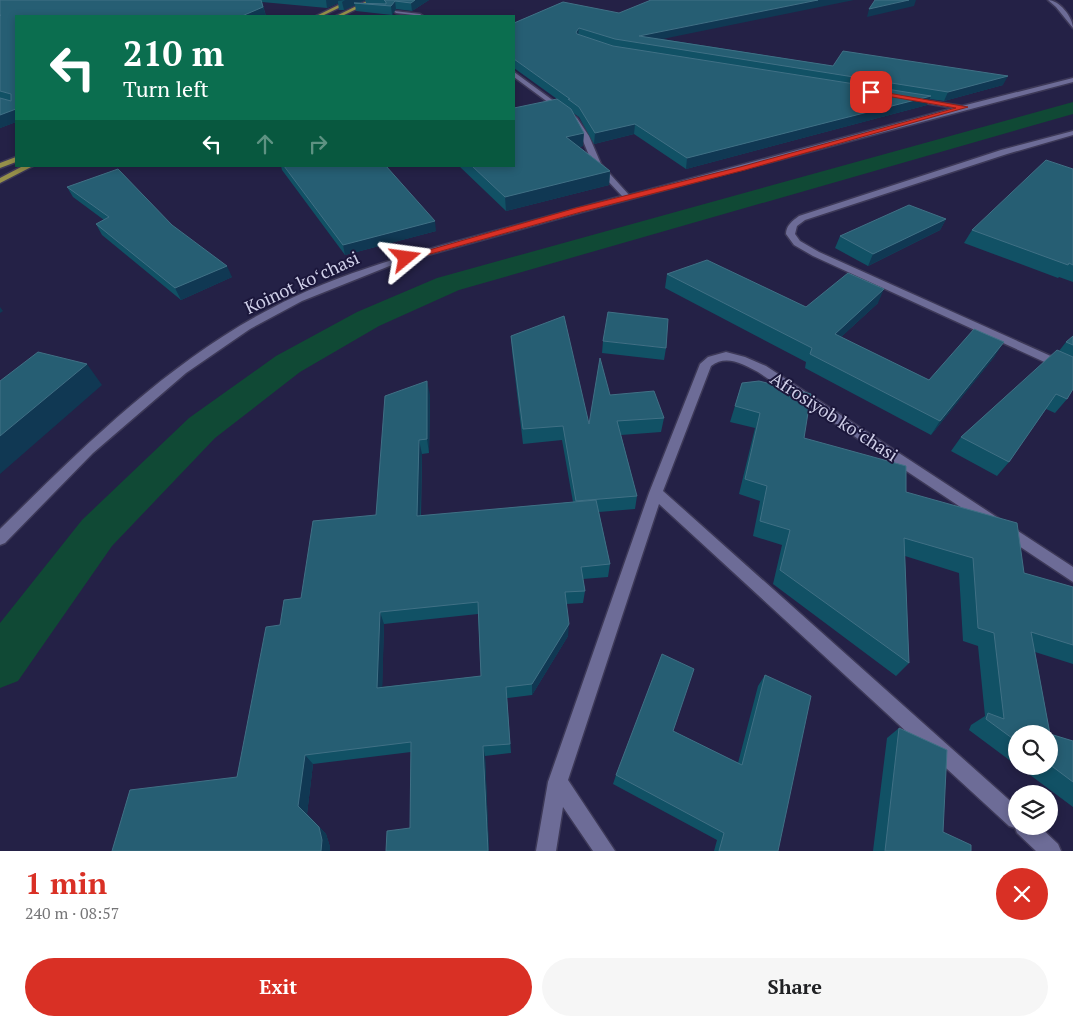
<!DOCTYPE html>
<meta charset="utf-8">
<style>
:root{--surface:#fff;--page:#f6f6f6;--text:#202124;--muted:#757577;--accent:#d93025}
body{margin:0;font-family:"PT Serif",serif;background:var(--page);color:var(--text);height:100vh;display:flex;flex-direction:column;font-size:19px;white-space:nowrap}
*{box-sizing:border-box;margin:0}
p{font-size:16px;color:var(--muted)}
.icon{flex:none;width:28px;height:28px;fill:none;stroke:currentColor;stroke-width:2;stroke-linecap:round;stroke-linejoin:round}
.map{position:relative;height:851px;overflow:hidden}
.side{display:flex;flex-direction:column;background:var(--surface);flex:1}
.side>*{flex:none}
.top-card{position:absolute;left:15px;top:15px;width:500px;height:152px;border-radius:0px;box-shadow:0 2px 8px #0003;background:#0b6e4f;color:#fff;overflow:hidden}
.tools{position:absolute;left:1008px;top:725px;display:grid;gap:10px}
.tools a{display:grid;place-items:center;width:50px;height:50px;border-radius:50%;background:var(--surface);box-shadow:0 2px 8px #0003;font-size:25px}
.pin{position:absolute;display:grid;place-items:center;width:42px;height:42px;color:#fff;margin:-21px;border-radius:10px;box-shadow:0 2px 8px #0006}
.me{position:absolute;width:55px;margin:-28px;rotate:74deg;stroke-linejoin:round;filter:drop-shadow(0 0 4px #0008)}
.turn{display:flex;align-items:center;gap:18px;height:105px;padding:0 25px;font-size:22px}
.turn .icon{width:65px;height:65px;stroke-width:2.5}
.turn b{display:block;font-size:35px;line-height:42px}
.lanes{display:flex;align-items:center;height:48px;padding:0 25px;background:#0003;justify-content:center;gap:25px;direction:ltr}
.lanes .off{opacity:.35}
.round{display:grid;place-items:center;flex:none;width:52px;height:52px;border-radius:26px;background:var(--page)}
.head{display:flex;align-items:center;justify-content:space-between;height:85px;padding:0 25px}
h1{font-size:30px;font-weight:700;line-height:38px;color:var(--accent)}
.action{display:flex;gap:10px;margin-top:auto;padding:10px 25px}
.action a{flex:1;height:58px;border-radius:30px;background:var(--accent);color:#fff;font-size:20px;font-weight:700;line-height:58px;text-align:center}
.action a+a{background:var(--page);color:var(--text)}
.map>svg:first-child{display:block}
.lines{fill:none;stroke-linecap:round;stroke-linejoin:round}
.canal{fill:#104935;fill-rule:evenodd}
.street-casing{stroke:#3d3958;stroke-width:3}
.primary-casing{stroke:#3d3958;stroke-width:3}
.street{fill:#6d6c97;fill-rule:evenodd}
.primary{fill:#96904a;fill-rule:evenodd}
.wall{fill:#115165;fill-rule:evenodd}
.shaded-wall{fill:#103853}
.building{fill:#265e73;stroke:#407085;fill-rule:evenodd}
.route{fill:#d93025;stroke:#8d1f18}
.labels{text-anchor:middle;stroke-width:4;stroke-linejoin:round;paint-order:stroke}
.street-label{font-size:18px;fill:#cfcfe8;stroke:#1b173b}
</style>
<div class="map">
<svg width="1073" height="851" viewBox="0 0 1073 851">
<rect width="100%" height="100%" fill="#242146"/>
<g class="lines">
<path class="canal" d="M1073 102V114L459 290 379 326 300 372 215 438 112 546 18 681 0 688V623L82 520 189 418 276 356 357 312 437 278Z"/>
<defs>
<path id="street" d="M1048 0C1059 0 1073 17 1073 28L1056 7Z
M394 11 420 14 423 16 396 13Z
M514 72 577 118 589 136 601 164 629 195 954 108 913 101 911 100V98L962 106 1073 78V82L582 212 392 265 302 301 250 329 186 373 93 453 5 543 0 545V529C88 442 180 350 294 297 350 271 410 254 469 238 520 224 571 210 622 196L593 165 581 136 572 120 514 77Z
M1073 131V135L1007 154 805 220 797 226 795 234 800 241 819 252 1073 366V375L813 256 794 245 786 234C786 226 792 221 799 216L1001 150Z
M726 352 745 357 766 366 1073 567V582L758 372C743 364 726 354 711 366L663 491 1016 806V826H1039L1058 844 1061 851H1036L1017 833 1015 828 1009 826 659 504 568 780 615 851H593L563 807 556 851H536L548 782 649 493 700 364 708 357Z"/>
<path id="primary" d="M349 0H355L322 16H316Z
M369 0H375L342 16H336Z
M16 157V162L0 168V163Z
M23 166H33L0 183V178Z"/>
</defs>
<use href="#street" class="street-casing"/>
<use href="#primary" class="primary-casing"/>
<use href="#street" class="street"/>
<use href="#primary" class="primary"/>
</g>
<path class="wall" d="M0 0H365L359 3H366L365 0H429L412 11 396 9 392 15 356 11 355 5 344 10H339L338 3 327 8 262 2 266 16H16V122L0 128Z
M563 2 662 39 833 66 1003 85 944 101 930 99 927 105 686 169 634 134 594 144 579 117 573 113 583 146 579 147 610 171 609 185 506 211 459 166H514L557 99 514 68V23Z
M281 166H386L436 231 345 255 282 170Z
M1073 169V282L1059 277 1058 278 964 243 972 230Z
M67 187 172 225 232 277 181 300 102 235 96 224 104 220 73 197Z
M946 219 940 230 868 266 835 248 840 236Z
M667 274 806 307 878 303 841 337 929 380 995 356 931 435 805 368 806 362 665 288Z
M511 336 589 424 610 395 664 418 661 432 621 435 637 496 635 509 599 512 610 564 608 577 583 579 585 591 583 603 566 604 568 636 532 695 507 698 511 753 485 756 489 851H386L410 828 411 752 313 764 307 814 326 834 330 847 237 777 280 625 301 598 376 515 430 395 429 453 422 454 421 516 573 502 562 440 523 444 512 351ZM478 614 481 676 382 687 384 624Z
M1073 336V389L1067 399 1055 413 1046 409 1009 462 997 476 951 451 961 437 1059 351 1066 342Z
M603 341 666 348 664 360 602 353Z
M742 383 804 438 906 492 1024 573 1073 587V664L1035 652 1050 734 1073 741V807L1018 766H1049V734H1016V765L969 730 971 725 985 716 978 646 963 641 959 573 905 556 909 663 896 676 773 584 782 545 753 536 760 501 739 494 755 428 730 422Z
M765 675 778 851H714L717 840 613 784 616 775 673 731 738 763 758 686Z
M899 728 943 832 971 851H873L887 738Z"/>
<path class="shaded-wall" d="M326 0H345L338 1V3L327 8Z
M345 0H365L358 3H354L355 5 344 10 342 2Z
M415 0H429L412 11 411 3Z
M818 0H854L643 43 639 36Z
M909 0H916L914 6 867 17 869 9Z
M395 1 396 9 392 15 391 6Z
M263 7 266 16H242Z
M579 28 578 36 575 40 576 32Z
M1008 76 1003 85 944 101 948 92Z
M931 96 927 105 686 169 687 158Z
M16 109V122L0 128V115Z
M635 124 634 134 594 144 595 133Z
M584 133 583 146 565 150 566 137Z
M610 171 609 185 506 211 505 197Z
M946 219 940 230 868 266 873 254Z
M435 221 436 231 345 255 343 245Z
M227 266 232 277 181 300 175 288Z
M884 289 878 303 829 348 835 334Z
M0 307 3 311 0 313Z
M1004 342 995 356 931 435 940 421Z
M87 364 102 385 0 474V436Z
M427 381 430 395 429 453 427 439Z
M419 440 422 454 420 529 417 516Z
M380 612 384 624 382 698 377 688Z
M569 624 568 636 532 695V684Z
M483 746 485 756 489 851H488Z
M305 755 313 764 307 814 326 834 330 847V851H321L298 806Z"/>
<path class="building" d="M0 0H261L263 7 242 16H16V109L0 115V98L11 101V94L0 91V16L1 15H0Z
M384 0H415L411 3 395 1 391 6 354 3 386 4V2Z
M651 0H818L639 36 833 66 843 51 1008 76 948 92 615 39 579 28 576 32 577 34 613 46 931 96 687 158 635 124 595 133 579 107 568 99H570L514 59V23L563 2 619 13Z
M875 0H909L869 9Z
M557 99 571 109 584 133 566 137 610 171 505 197 472 166H514V108Z
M1046 160 1073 169V265L1069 263 1068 265 972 230Z
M284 166H386L435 221 343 245Z
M118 169 172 225 227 266 175 288 96 224 109 217 67 187Z
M909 205 946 219 873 254 840 236Z
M707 260 806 307 848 273 884 289 835 334 929 380 974 329 1004 342 940 421 810 354 812 348 667 274Z
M608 312 668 319 666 348 603 341Z
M564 316 589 424 600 358 610 395 654 391 664 418 617 421 637 496 576 501 563 426 523 429 511 336Z
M1073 336V345L1066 342Z
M1057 350 1073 357V389L1067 399 1056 394 1009 462 961 437Z
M38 352 87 364 0 436V381Z
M427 381V439L419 440 417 516 596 500 610 564 581 567 585 591 565 592 569 624 532 684 506 687 510 744 483 746 488 851H386L387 831 410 828 411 742 305 755 298 806 319 827 322 840 321 851H112L130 790 237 777 266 627 280 625 284 600 301 598 313 521 376 515 385 396ZM478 602 481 676 377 688 380 612Z
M759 381 811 394 804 438 906 466V492L1017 523 1024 573 1073 587V645L1031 632 1050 734 1073 741V782L1049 764V734H1016V741L986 719 988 713 1004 719 994 633 978 628 973 558 904 538 909 663 780 570 790 530 760 521 767 486 745 479 760 413 735 406 742 383Z
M662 654 694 669 673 731 742 765 765 675 811 696 778 851H719L724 833 616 775Z
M899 728 947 750 943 832 971 845V851H885Z"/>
<path class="route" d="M871 90 968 107 745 170 581 212 409 260 401 258 576 208 740 167 956 108 869 93Z"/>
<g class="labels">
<g class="street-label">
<text transform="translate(302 283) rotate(-25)" y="6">Koinot koʻchasi</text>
<text transform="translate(834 417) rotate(33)" y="6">Afrosiyob koʻchasi</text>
</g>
</g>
</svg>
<div class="tools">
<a><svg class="icon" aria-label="search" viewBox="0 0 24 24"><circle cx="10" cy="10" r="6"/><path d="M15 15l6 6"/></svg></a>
<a><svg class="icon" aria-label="layers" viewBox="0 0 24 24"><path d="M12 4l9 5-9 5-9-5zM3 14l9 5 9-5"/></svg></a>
</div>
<div class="pin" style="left:871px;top:92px;background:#d93025"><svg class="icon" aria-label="arrive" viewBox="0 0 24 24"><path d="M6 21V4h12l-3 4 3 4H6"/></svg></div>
<svg class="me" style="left:406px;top:258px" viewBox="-20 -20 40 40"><path d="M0-17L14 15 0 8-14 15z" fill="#d93025" stroke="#fff" stroke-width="4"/></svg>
<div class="top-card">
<div class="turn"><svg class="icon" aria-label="left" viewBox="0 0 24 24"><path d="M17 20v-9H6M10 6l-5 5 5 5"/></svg><div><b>210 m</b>Turn left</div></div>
<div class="lanes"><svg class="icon" aria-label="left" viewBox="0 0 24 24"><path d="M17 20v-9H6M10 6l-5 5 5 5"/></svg><svg class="icon off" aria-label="ahead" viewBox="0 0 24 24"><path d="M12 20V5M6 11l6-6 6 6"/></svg><svg class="icon off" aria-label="right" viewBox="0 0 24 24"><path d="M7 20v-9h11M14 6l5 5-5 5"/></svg></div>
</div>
</div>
<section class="side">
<div class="head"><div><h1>1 min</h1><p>240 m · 08:57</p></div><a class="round" style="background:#d93025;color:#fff"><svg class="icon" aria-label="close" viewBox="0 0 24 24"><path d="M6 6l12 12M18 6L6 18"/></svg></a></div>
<div class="action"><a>Exit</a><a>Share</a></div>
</section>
